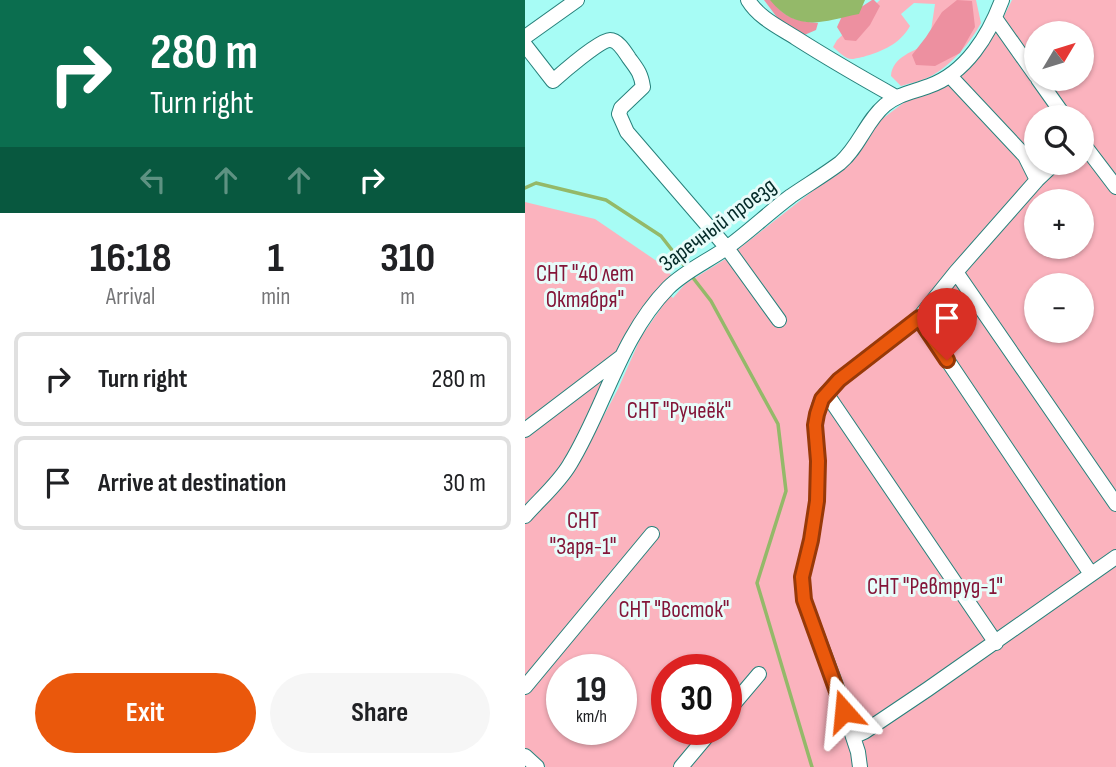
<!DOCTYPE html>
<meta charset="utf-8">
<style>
:root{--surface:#fff;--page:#f6f6f6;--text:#202124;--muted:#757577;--line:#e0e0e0;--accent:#ea580c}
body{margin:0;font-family:"Sofia Sans Condensed",sans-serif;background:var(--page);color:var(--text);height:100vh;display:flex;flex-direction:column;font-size:26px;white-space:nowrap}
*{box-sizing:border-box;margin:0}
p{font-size:23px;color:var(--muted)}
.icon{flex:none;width:38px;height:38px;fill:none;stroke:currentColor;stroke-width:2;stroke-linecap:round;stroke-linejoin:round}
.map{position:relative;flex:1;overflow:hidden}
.panel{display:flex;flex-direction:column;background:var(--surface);width:525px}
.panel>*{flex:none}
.top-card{background:#0b6e4f;color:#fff;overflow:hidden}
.needle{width:46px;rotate:52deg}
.buttons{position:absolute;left:499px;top:21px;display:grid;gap:14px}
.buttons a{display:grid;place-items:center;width:70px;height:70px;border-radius:50%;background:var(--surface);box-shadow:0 2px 5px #0004;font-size:35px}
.speed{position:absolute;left:21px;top:654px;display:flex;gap:14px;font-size:35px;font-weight:700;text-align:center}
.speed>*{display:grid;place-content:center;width:91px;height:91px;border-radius:50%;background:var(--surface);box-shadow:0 2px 5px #0004;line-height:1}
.speed small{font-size:18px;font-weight:400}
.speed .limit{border:10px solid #d22;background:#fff;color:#111}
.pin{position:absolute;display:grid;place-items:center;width:60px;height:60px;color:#fff;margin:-72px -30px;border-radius:50% 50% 50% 0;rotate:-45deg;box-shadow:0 0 7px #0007}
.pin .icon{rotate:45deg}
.me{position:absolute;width:77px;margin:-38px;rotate:342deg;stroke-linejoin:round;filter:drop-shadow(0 0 5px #0008)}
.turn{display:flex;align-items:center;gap:24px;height:147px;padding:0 35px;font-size:32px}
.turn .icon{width:91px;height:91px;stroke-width:2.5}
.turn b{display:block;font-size:49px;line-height:60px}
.lanes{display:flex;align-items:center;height:66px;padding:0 35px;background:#0003;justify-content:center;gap:35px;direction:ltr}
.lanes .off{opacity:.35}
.eta{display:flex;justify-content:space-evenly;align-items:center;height:119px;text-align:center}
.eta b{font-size:42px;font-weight:700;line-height:49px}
.cta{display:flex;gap:14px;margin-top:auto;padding:14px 35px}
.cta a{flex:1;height:80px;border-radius:42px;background:var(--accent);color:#fff;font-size:28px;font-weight:700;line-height:80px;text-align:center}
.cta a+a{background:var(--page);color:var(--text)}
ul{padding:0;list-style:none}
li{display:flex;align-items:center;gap:21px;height:94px;margin:0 14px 10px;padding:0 21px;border:4px solid var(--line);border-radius:10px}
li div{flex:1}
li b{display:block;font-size:26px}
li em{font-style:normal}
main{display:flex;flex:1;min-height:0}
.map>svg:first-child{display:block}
.green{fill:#fbb3be;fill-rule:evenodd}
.forest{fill:#ed90a0}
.water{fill:#94b969}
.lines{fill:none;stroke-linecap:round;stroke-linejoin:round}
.stream{stroke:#94b969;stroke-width:3.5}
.minor-casing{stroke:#27817b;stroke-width:16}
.minor{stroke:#fff;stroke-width:14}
.route-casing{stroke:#983908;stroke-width:18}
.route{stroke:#ea580c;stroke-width:12}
.labels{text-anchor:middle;stroke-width:6;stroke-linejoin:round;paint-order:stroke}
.street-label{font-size:23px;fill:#052b29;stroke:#e8fcfa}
.park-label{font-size:23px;fill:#831538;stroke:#e8fcfa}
</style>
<main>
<section class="panel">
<div class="top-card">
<div class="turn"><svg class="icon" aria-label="right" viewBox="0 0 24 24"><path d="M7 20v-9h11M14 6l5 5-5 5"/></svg><div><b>280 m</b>Turn right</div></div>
<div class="lanes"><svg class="icon off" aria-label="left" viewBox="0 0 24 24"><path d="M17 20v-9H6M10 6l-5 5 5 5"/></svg><svg class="icon off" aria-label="ahead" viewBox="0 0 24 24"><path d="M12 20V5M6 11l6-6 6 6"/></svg><svg class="icon off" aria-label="ahead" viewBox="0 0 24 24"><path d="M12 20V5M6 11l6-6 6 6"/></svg><svg class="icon" aria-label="right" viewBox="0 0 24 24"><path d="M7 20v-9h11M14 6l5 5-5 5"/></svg></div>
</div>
<div class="eta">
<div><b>16:18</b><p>Arrival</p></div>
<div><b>1</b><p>min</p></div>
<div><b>310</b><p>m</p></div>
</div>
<ul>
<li><svg class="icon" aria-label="right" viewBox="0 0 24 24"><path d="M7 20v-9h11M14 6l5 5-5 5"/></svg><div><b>Turn right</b></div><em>280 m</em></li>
<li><svg class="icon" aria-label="arrive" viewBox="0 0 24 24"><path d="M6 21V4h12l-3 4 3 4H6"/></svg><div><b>Arrive at destination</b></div><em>30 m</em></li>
</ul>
<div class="cta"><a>Exit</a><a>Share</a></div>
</section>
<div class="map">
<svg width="591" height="767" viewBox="0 0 591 767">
<rect width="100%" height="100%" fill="#a7fcf5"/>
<path class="green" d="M355 0H451L456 23C446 42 427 64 408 75 398 81 386 83 376 86L366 76C367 57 390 50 404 44L410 4 389 3 376 14 385 26C375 44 358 51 338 57 337 57 329 59 327 59 320 59 313 51 308 47L312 40Z
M487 0H591V767H160L191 730H201V717L237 674 235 667 201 707V670H142V730H182L152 767H21L0 749V691L133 531 129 528 0 681V523L54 462 93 389 116 337 145 295 148 298 160 284 202 258 322 164 353 122 381 101 422 84 478 18ZM511 33H556V79H511ZM511 117H556V163H511ZM511 201H556V247H511ZM511 285H556V331H511ZM37 670H96V730H37Z
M0 202 70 219 136 264 147 276 123 300 104 329 47 450 23 482 0 507Z"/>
<path class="forest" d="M239 0H247C259 18 272 21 293 23L291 30 277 36 254 20Z
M347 0H349L355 6 345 25 331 41 320 40 312 27 318 14 330 11Z
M432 0 447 1 450 27 435 53 410 66 391 65 387 55 401 37 417 12Z"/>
<path class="water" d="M245 0H340L334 14C298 21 273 34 245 0Z"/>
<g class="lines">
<path class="stream" d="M0 188 11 183 81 200 136 236 161 268
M165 274 186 301 253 424 261 491 232 583 287 767"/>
<defs>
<path id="minor" d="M223 0C234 18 254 27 271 38 304 59 337 78 371 97
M470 18 511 76
M0 37 52 0
M0 45 28 81C37 73 75 40 85 40 93 40 100 52 104 58 112 69 116 73 118 87L96 108 94 114 102 132 202 248 254 320
M425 76 500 156 512 180 530 163
M513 79 540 117
M556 141 591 187
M431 272 591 504
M394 318 566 574
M301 393 471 643
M0 430 96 357
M0 516C15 499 34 483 45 464 80 407 95 337 143 288 159 272 181 262 200 249 223 233 243 213 266 196 282 185 299 175 315 163 334 147 341 121 360 105 373 94 388 92 404 86 441 73 464 35 477 0
M0 687 127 534
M201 713 234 674
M328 737 339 732 403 689 591 557
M0 756 12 767
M156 767 187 730
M335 767 333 752 311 685 279 600 277 577 286 540 292 501 293 461 290 425 294 406 297 399 314 380 394 318 431 272 512 180"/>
</defs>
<use href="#minor" class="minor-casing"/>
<use href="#minor" class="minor"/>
</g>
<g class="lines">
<defs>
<path id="route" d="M319 711 279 600 277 577 286 540 292 501 293 461 290 425 292 414 297 399 314 380 394 318 422 360"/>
</defs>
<use href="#route" class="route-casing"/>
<use href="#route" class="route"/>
</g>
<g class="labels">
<g class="street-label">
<text transform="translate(192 224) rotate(-37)" y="8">Заречный проезд</text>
</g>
<g class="park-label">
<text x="60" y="281">СНТ "40 лет<tspan x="60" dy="26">Октября"</tspan></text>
<text x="154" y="418">СНТ "Ручеёк"</text>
<text x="58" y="528">СНТ<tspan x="58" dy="26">"Заря-1"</tspan></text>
<text x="410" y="594">СНТ "Ревтруд-1"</text>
<text x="149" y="617">СНТ "Восток"</text>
</g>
</g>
</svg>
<div class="buttons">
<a><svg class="needle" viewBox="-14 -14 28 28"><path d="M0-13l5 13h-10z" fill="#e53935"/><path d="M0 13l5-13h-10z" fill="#757577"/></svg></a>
<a><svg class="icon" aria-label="search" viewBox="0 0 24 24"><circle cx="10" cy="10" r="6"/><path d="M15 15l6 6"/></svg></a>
<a>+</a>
<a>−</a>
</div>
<div class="speed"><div>19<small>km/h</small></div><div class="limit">30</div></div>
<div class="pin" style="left:422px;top:360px;background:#d93025"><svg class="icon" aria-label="arrive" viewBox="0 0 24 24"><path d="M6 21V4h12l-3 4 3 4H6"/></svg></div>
<svg class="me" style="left:319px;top:711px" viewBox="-20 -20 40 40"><path d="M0-17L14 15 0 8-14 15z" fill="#ea580c" stroke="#fff" stroke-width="4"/></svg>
</div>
</main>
